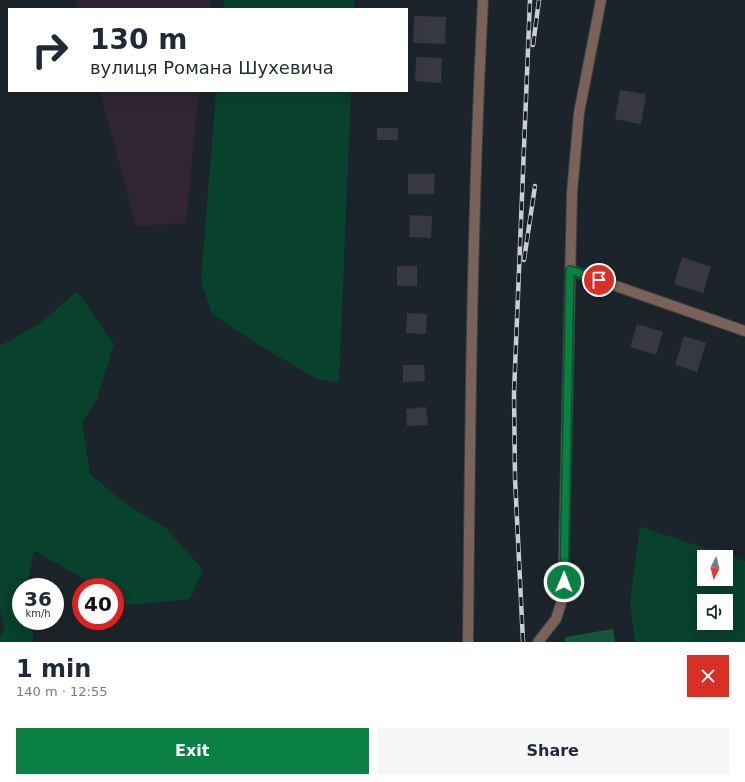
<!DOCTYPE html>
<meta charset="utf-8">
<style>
:root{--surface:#fff;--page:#f6f6f7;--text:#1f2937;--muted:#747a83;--accent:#0b8043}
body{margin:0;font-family:"DejaVu Sans",sans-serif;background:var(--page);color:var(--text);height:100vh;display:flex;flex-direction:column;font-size:15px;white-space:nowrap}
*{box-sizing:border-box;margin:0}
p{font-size:13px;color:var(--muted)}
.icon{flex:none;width:22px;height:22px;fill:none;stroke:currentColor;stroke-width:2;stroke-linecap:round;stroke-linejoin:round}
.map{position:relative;height:642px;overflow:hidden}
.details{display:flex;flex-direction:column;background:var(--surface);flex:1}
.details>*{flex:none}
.top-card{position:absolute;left:8px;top:8px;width:400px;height:84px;border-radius:0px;box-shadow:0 4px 16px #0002;background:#fff;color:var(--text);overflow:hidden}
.needle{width:26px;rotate:186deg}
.tools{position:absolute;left:697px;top:550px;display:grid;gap:8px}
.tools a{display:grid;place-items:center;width:36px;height:36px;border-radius:0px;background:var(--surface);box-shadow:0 4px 16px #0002;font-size:20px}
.speed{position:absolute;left:12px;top:578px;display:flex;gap:8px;font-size:20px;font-weight:700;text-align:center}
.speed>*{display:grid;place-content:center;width:52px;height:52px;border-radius:50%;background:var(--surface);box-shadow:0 4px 16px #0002;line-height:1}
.speed small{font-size:10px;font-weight:400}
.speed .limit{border:6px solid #d22;background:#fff;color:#111}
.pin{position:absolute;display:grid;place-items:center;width:34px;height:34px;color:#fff;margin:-17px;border:2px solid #fff;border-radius:50%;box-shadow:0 1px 4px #0007}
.me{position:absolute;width:44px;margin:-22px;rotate:1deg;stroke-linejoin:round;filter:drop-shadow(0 0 3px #0008)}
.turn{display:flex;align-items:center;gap:14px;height:84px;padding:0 16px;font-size:18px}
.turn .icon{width:52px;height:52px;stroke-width:2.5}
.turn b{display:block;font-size:28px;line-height:34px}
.round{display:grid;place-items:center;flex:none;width:42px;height:42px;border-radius:0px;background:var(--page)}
.head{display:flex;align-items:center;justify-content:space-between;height:68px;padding:0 16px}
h1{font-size:24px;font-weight:700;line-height:30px}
.cta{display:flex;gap:8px;margin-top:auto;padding:8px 16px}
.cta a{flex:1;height:46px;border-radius:0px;background:var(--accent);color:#fff;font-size:16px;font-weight:700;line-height:46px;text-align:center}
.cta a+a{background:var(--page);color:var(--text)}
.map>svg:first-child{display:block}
.industrial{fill:#312533}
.green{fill:#08412c;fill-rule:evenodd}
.forest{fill:#15553b}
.building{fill:#383842}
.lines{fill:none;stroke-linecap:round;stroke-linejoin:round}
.minor-casing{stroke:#383f46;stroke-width:12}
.tertiary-casing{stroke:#383f46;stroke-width:12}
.minor{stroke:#7b6259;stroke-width:10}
.tertiary{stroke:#7b6259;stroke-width:10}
.rail-casing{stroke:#c8ced3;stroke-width:4.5}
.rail{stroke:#131a21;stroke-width:3;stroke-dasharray:9;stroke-linecap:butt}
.route-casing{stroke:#07532c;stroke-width:10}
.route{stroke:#0b8043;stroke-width:7}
</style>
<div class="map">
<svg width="745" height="642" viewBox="0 0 745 642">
<rect width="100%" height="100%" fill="#1c242b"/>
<path class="industrial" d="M75 0H211L210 9H78Z
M100 91H199L186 223 136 226Z"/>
<path class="green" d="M224 0H355L354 9H223Z
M216 91H351L339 382 318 380 254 342 212 314 201 281Z
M77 291 114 344 97 399 82 422 90 474 126 504 166 528 203 570 190 599 128 605 115 598V587H97L34 550 27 587H21V621H31L34 642H0V636L5 628 0 611V346L42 322Z
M640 527 745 561V642H635L630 601ZM704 557H726V579H704ZM704 601H726V623H704Z"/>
<path class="forest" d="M613 629 615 642H565V637Z"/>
<path class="building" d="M414 16 446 17 445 44 413 43Z
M416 57 442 58 441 83 415 81Z
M620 90 646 94 641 124 615 119Z
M377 128H398V140H377Z
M408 174H435L434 194H408Z
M410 215 432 216 431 238 409 237Z
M682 257 711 267 703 293 674 284Z
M397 266H417V286H397Z
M407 313 427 314 426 334 406 333Z
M637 324 663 332 656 355 630 347Z
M684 336 706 343 697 372 675 365Z
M403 365H424L425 381 403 382Z
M426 407 428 425 407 426 406 409Z"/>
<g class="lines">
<defs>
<path id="minor" d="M570 270 745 331"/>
<path id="tertiary" d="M468 642C470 428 472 214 483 0
M538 642 556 619 563 597 572 193 579 113 601 0"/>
</defs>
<use href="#minor" class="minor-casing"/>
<use href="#tertiary" class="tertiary-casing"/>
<use href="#minor" class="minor"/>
<use href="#tertiary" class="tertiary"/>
<defs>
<path id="rail" d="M533 45 539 0
M524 260 535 186
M523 642 515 478 514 393 530 0"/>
</defs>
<use href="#rail" class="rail-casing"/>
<use href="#rail" class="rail"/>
</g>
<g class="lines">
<defs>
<path id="route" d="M564 582 570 270 599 280"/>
</defs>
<use href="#route" class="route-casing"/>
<use href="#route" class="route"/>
</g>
</svg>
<div class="tools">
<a><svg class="needle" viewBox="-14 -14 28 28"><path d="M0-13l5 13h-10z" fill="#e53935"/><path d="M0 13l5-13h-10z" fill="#747a83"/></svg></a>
<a><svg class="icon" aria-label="sound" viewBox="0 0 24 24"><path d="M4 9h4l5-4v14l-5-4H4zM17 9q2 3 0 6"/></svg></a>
</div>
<div class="speed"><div>36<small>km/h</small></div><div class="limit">40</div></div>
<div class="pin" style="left:599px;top:280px;background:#d93025"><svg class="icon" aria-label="arrive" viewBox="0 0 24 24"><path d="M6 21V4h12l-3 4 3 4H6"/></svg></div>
<svg class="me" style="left:564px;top:582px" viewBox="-20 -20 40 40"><circle r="17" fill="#0b8043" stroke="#fff" stroke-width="3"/><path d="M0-11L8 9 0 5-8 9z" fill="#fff"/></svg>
<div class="top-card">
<div class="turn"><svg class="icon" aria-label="right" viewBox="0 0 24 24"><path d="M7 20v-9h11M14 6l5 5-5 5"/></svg><div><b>130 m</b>вулиця Романа Шухевича</div></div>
</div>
</div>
<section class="details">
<div class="head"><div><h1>1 min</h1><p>140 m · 12:55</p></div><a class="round" style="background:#d93025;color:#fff"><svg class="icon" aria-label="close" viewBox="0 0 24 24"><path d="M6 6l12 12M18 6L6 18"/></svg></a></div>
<div class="cta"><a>Exit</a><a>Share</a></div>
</section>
